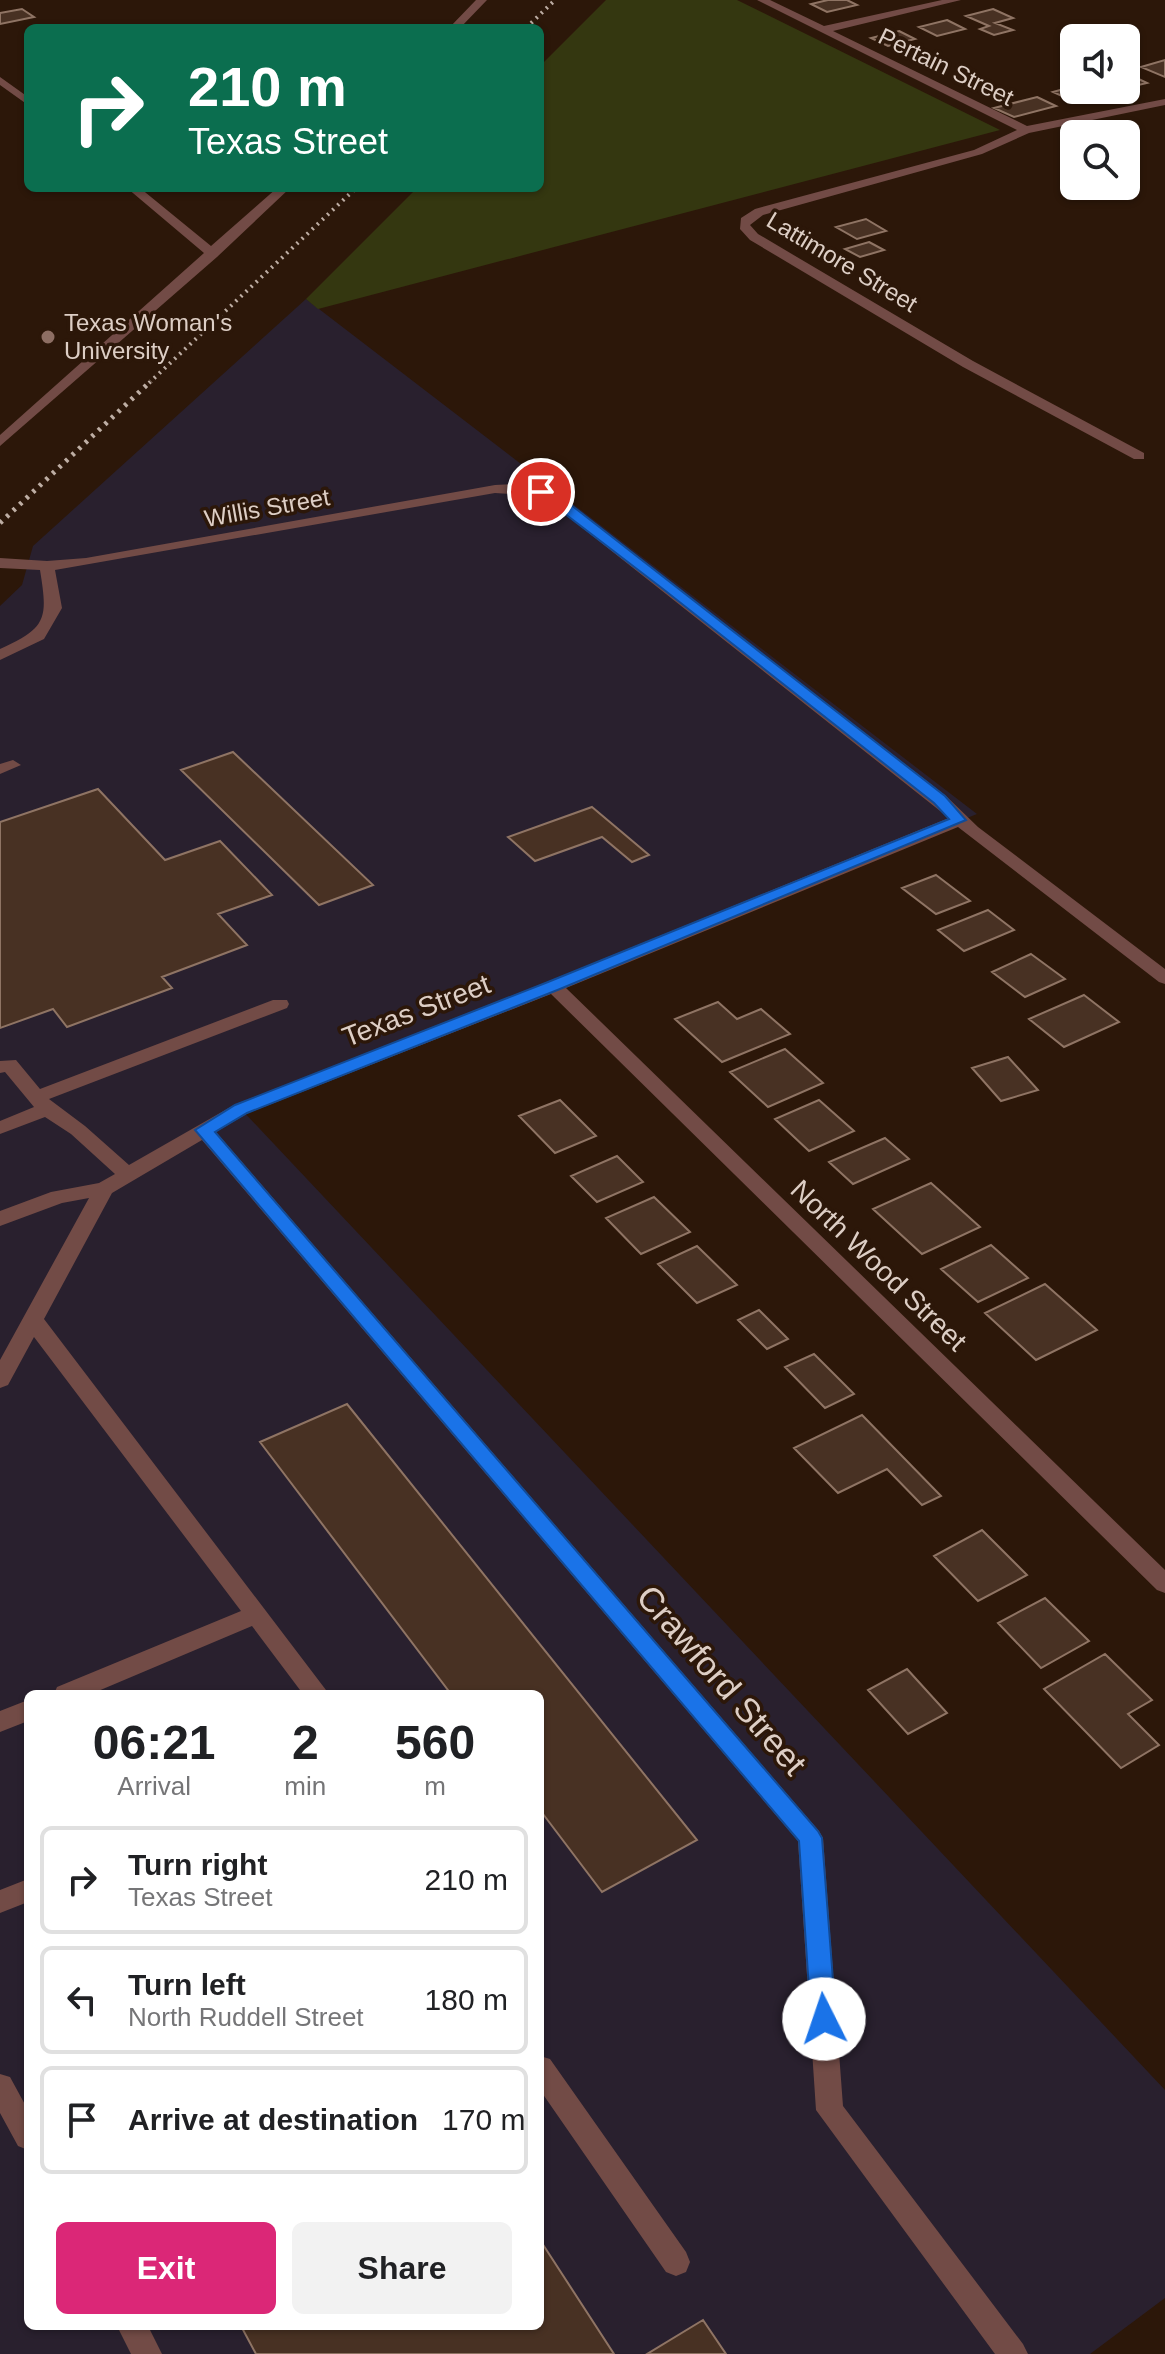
<!DOCTYPE html>
<style>
:root{--surface:#fff;--page:#f2f2f2;--text:#202124;--muted:#757577;--line:#e0e0e0;--accent:#db2777}
body{margin:0;font-family:Arial,sans-serif;background:var(--page);color:var(--text);height:100vh;display:flex;flex-direction:column;font-size:30px;white-space:nowrap}
*{box-sizing:border-box;margin:0}
p{font-size:26px;color:var(--muted)}
.icon{flex:none;width:44px;height:44px;fill:none;stroke:currentColor;stroke-width:2;stroke-linecap:round;stroke-linejoin:round}
.map{position:relative;flex:1;overflow:hidden}
.drawer{position:absolute;left:24px;top:1690px;width:520px;height:640px;display:flex;flex-direction:column;background:var(--surface);border-radius:12px;box-shadow:0 2px 6px #0004}
.drawer>*{flex:none}
.banner{position:absolute;left:24px;top:24px;width:520px;height:168px;border-radius:12px;box-shadow:0 2px 6px #0004;background:#0b6e4f;color:#fff;overflow:hidden}
.controls{position:absolute;left:1060px;top:24px;display:grid;gap:16px}
.controls a{display:grid;place-items:center;width:80px;height:80px;border-radius:12px;background:var(--surface);box-shadow:0 2px 6px #0004;font-size:40px}
.pin{position:absolute;display:grid;place-items:center;width:68px;height:68px;color:#fff;margin:-34px;border:4px solid #fff;border-radius:50%;box-shadow:0 2px 8px #0007}
.me{position:absolute;width:88px;margin:-44px;rotate:356deg;stroke-linejoin:round;filter:drop-shadow(0 0 6px #0008)}
.turn{display:flex;align-items:center;gap:28px;height:168px;padding:0 32px;font-size:36px}
.turn .icon{width:104px;height:104px;stroke-width:2.5}
.turn b{display:block;font-size:56px;line-height:68px}
.eta{display:flex;justify-content:space-evenly;align-items:center;height:136px;text-align:center}
.eta b{font-size:48px;font-weight:700;line-height:56px}
.action{display:flex;gap:16px;margin-top:auto;padding:16px 32px}
.action a{flex:1;height:92px;border-radius:12px;background:var(--accent);color:#fff;font-size:32px;font-weight:700;line-height:92px;text-align:center}
.action a+a{background:var(--page);color:var(--text)}
ul{padding:0;list-style:none}
li{display:flex;align-items:center;gap:24px;height:108px;margin:0 16px 12px;padding:0 16px;border:4px solid var(--line);border-radius:12px}
li div{flex:1}
li b{display:block;font-size:30px}
li em{font-style:normal}
.map>svg:first-child{display:block}
.industrial{fill:#29202e;fill-rule:evenodd}
.green{fill:#343710}
.building{fill:#483123;stroke:#8f7464;stroke-width:2}
.lines{fill:none;stroke-linecap:round;stroke-linejoin:round}
.minor{fill:#724b46;fill-rule:evenodd}
.rail-far1{stroke:#beaea4;stroke-width:4;stroke-dasharray:2 5;stroke-linecap:butt}
.rail{stroke:#beaea4;stroke-width:5;stroke-dasharray:3 6;stroke-linecap:butt}
.route{fill:#1a73e8;stroke:#114b97;stroke-width:2}
.education-dot{fill:#8d6e63;stroke:#2c1709;stroke-width:3}
.labels{text-anchor:middle;stroke-width:7;stroke-linejoin:round;paint-order:stroke}
.far-street-label{font-size:24px;fill:#ddcec5;stroke:#2c1709}
.far-poi-label{font-size:24px;fill:#ddcec5;stroke:#2c1709;text-anchor:start}
.street-label{font-size:28px;fill:#ddcec5;stroke:#2c1709}
.near-street-label{font-size:34px;fill:#ddcec5;stroke:#2c1709}
</style>
<div class="map">
<svg width="1165" height="2354" viewBox="0 0 1165 2354">
<rect width="100%" height="100%" fill="#2c1709"/>
<path class="industrial" d="M306 299 977 814 241 1109 1165 2090V2298L1090 2354H0V606L22 585 33 546ZM28 1694H540V2326H28Z"/>
<path class="green" d="M606 0H737L1000 130 318 309 306 299 417 188H540V66Z"/>
<path class="building" d="M828 0H847L857 5 827 12 811 4Z
M22 9 34 17 0 24V13Z
M993 9 1013 18 995 23 1013 30 994 35 980 29 989 26 966 16Z
M947 20 965 29 937 36 919 27Z
M899 31 915 39 888 46 871 38Z
M1165 60V77L1141 67Z
M1128 74 1147 83 1126 88Z
M1074 86V90H1088L1098 95 1073 101 1053 92Z
M1037 97 1056 106 1014 117 994 108Z
M1126 179 1136 183 1104 192 1091 186H1126Z
M866 219 886 231 857 239 836 227Z
M869 242 884 250 860 257 845 249Z
M233 752 373 885 319 905 181 770Z
M98 789 165 860 220 841 272 895 218 914 247 945 162 977 172 988 67 1027 53 1009 0 1028V822Z
M592 807 649 855 632 862 602 837 535 861 508 837Z
M936 875 970 901 936 914 902 888Z
M988 910 1014 930 964 951 938 930Z
M1031 954 1065 979 1025 997 992 972Z
M1084 995 1119 1022 1064 1047 1029 1019Z
M718 1002 737 1019 761 1009 790 1034 722 1062 675 1019Z
M785 1049 823 1083 768 1107 730 1072Z
M1008 1057 1038 1090 1001 1101 972 1068Z
M560 1100 596 1136 555 1153 519 1116Z
M819 1100 854 1131 809 1151 775 1119Z
M885 1138 909 1159 853 1184 829 1162Z
M617 1156 643 1182 597 1202 571 1176Z
M931 1183 980 1227 922 1254 873 1209Z
M654 1197 690 1232 641 1254 606 1218Z
M991 1245 1028 1278 978 1302 941 1269Z
M697 1246 737 1285 697 1303 658 1264Z
M1045 1284 1097 1330 1036 1360 985 1313Z
M759 1310 788 1339 767 1349 738 1320Z
M814 1354 854 1394 825 1408 785 1367Z
M347 1404 697 1840 602 1892 540 1810V1694H451L260 1442Z
M862 1415 941 1496 922 1505 887 1469 838 1493 794 1448Z
M982 1530 1027 1575 978 1601 934 1556Z
M1045 1598 1089 1641 1041 1668 998 1623Z
M1105 1654 1152 1700 1128 1714 1159 1745 1121 1768 1044 1689Z
M907 1669 947 1713 908 1734 868 1690Z
M540 2240 614 2354H256L241 2326H540Z
M703 2320 726 2354H647Z"/>
<g class="lines">
<path class="minor" d="M476 0H487L460 28H449Z
M757 0H770L824 26 942 0H961L833 31 1027 126 1165 99V105L1029 133 982 154 763 215 750 225 758 234 973 361 1144 453V459H1134L963 367 750 240 740 229 741 218 755 209 974 150 1017 130Z
M0 77 28 97V105L0 85Z
M127 188H140L211 246 277 188H290L217 257 0 446V435L204 253Z
M516 484 546 489 566 501 946 796 978 827 1165 969V984L1159 982 958 827 566 988 1165 1570V1593L1157 1590 551 994 248 1113 216 1132 819 1831 823 1838 843 2106 1023 2344 1028 2354H995L816 2110 798 1841 202 1140 112 1193 44 1319 329 1694H303L252 1626 91 1694H54L57 1687 241 1611 34 1337 8 1385 0 1388V1360L89 1198 62 1203 0 1226V1211L51 1192 99 1183 115 1174 71 1134 45 1117 0 1134V1121L34 1107 5 1072 0 1073V1061L16 1060 40 1089 273 1000H287L289 1004 287 1008 49 1099 85 1126 129 1165 234 1105 547 982 949 818 556 507 537 496 495 493 55 570 62 608 44 639 0 660V649C47 628 48 619 40 570L0 568V558L47 561 86 558 495 485Z
M13 760 21 765 0 774V764Z
M28 1700V1721L0 1732V1711Z
M28 1879V1902L0 1913V1890Z
M540 2056 550 2059 686 2252 690 2262 686 2272 676 2276 666 2272 540 2090Z
M0 2074 10 2077 28 2110V2150L18 2146 0 2113Z
M117 2326H148L162 2354H131Z"/>
<path class="rail-far1" d="M526 28 555 0
M149 383 356 188"/>
<path class="rail" d="M0 523 151 381"/>
</g>
<path class="route" d="M541 488 566 501 945 796 966 820 560 989 247 1113 215 1132 818 1831 822 1838 836 2019 832 2027 824 2030 815 2027 811 2019 799 1841 195 1130 235 1105 548 982 949 819 934 803 663 589 556 507 536 495V490Z"/>
<circle class="education-dot" cx="48" cy="337" r="8"/>
<g class="labels">
<g class="far-street-label">
<text transform="translate(946 67) rotate(26)" y="8">Pertain Street</text>
<text transform="translate(842 262) rotate(31)" y="8">Lattimore Street</text>
<text transform="translate(267 508) rotate(-10)" y="8">Willis Street</text>
</g>
<g class="far-poi-label">
<text x="64" y="331">Texas Woman's<tspan x="64" dy="28">University</tspan></text>
</g>
<g class="street-label">
<text transform="translate(416 1010) rotate(-21)" y="10">Texas Street</text>
<text transform="translate(879 1265) rotate(44)" y="10">North Wood Street</text>
</g>
<g class="near-street-label">
<text transform="translate(722 1680) rotate(49)" y="12">Crawford Street</text>
</g>
</g>
</svg>
<div class="controls">
<a><svg class="icon" aria-label="sound" viewBox="0 0 24 24"><path d="M4 9h4l5-4v14l-5-4H4zM17 9q2 3 0 6"/></svg></a>
<a><svg class="icon" aria-label="search" viewBox="0 0 24 24"><circle cx="10" cy="10" r="6"/><path d="M15 15l6 6"/></svg></a>
</div>
<div class="pin" style="left:541px;top:492px;background:#d93025"><svg class="icon" aria-label="arrive" viewBox="0 0 24 24"><path d="M6 21V4h12l-3 4 3 4H6"/></svg></div>
<svg class="me" style="left:824px;top:2019px" viewBox="-20 -20 40 40"><circle r="19" fill="#fff"/><path d="M0-13L10 11 0 6-10 11z" fill="#1a73e8"/></svg>
<div class="banner">
<div class="turn"><svg class="icon" aria-label="right" viewBox="0 0 24 24"><path d="M7 20v-9h11M14 6l5 5-5 5"/></svg><div><b>210 m</b>Texas Street</div></div>
</div>
<section class="drawer">
<div class="eta">
<div><b>06:21</b><p>Arrival</p></div>
<div><b>2</b><p>min</p></div>
<div><b>560</b><p>m</p></div>
</div>
<ul>
<li><svg class="icon" aria-label="right" viewBox="0 0 24 24"><path d="M7 20v-9h11M14 6l5 5-5 5"/></svg><div><b>Turn right</b><p>Texas Street</p></div><em>210 m</em></li>
<li><svg class="icon" aria-label="left" viewBox="0 0 24 24"><path d="M17 20v-9H6M10 6l-5 5 5 5"/></svg><div><b>Turn left</b><p>North Ruddell Street</p></div><em>180 m</em></li>
<li><svg class="icon" aria-label="arrive" viewBox="0 0 24 24"><path d="M6 21V4h12l-3 4 3 4H6"/></svg><div><b>Arrive at destination</b></div><em>170 m</em></li>
</ul>
<div class="action"><a>Exit</a><a>Share</a></div>
</section>
</div>
